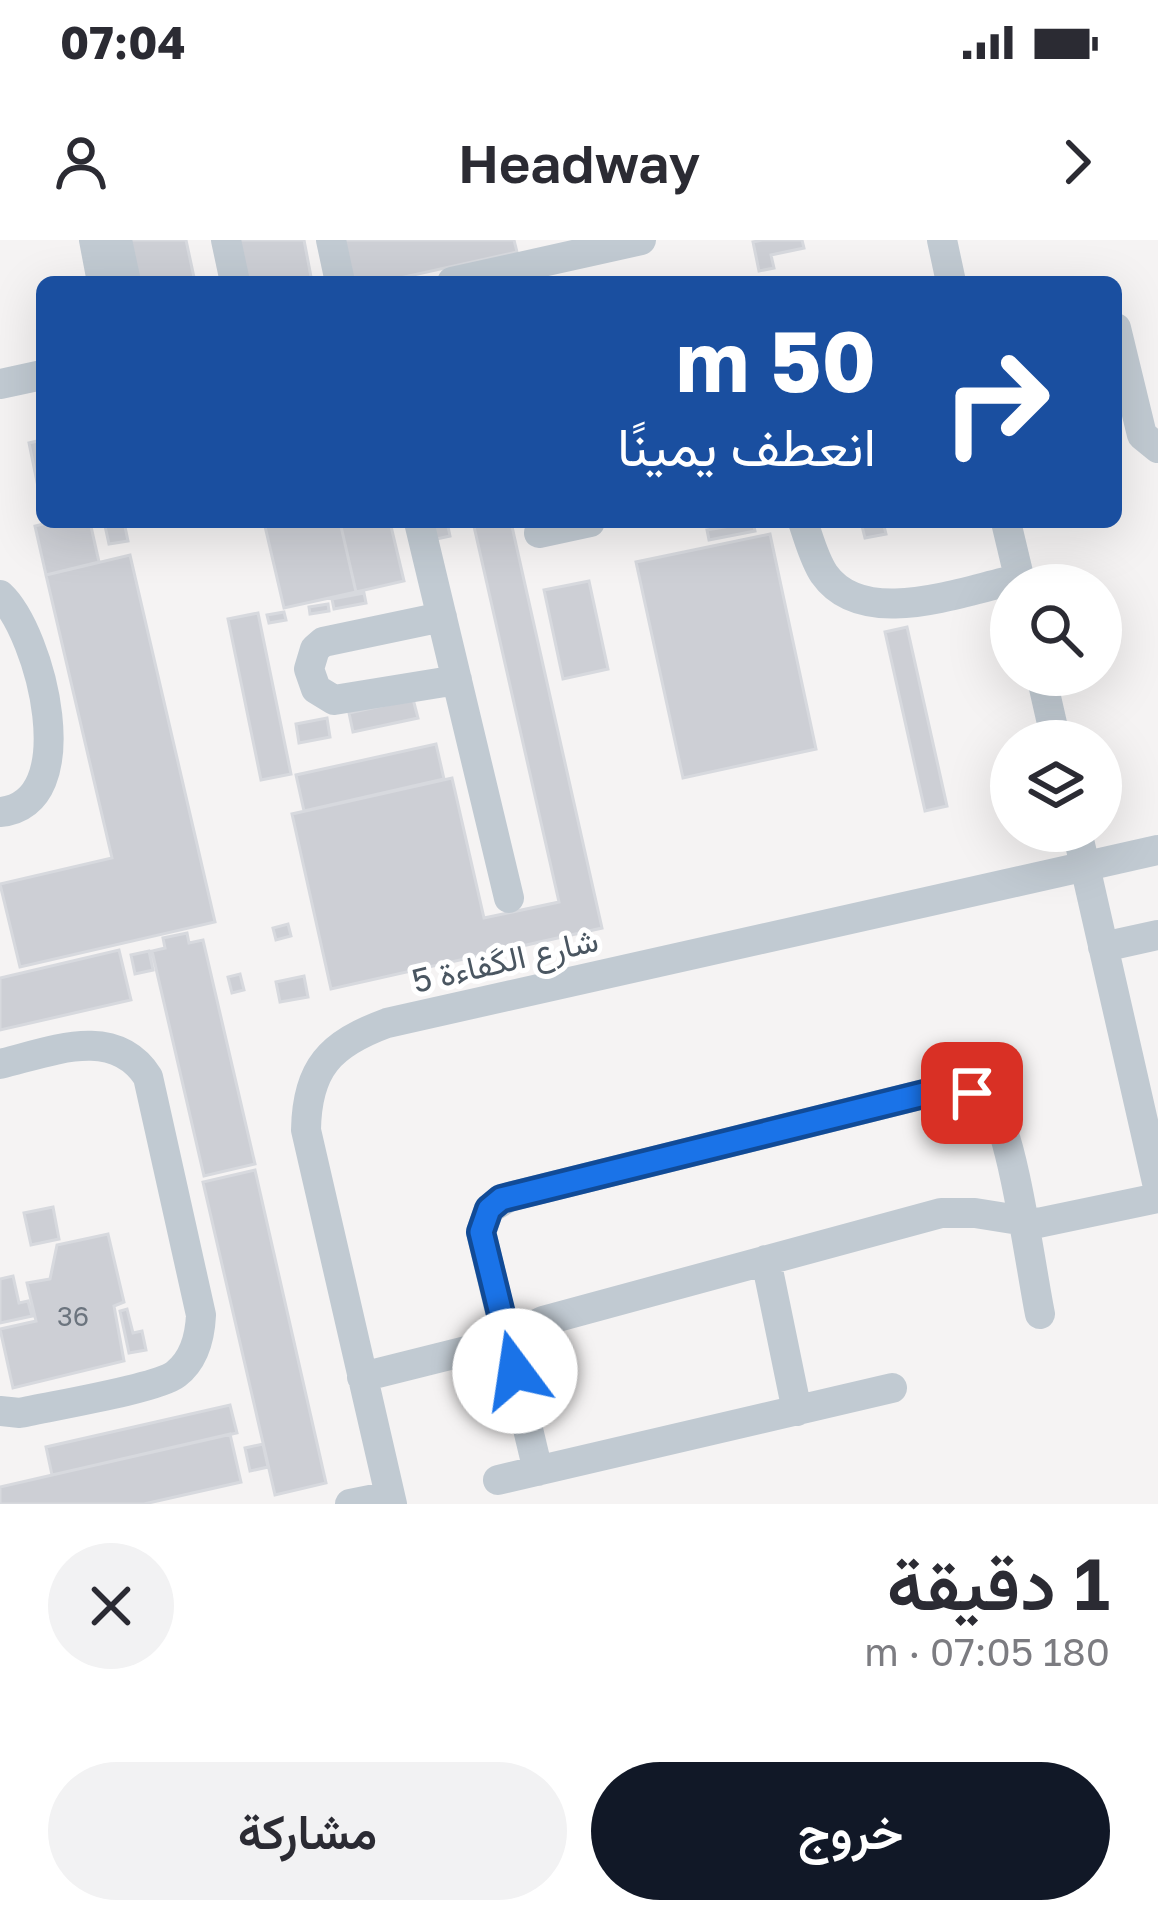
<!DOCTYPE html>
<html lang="ar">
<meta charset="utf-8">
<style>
:root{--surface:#fff;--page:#f2f2f3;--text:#2b2b33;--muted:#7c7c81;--accent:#111827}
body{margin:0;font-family:"Golos Text",Vazirmatn,sans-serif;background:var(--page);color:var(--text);direction:rtl;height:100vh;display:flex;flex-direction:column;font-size:45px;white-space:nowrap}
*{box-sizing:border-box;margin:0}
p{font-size:39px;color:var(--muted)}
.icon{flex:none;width:66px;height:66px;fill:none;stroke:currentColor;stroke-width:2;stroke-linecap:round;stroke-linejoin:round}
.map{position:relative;height:1264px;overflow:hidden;direction:ltr}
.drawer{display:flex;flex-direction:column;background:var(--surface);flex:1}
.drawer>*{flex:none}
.banner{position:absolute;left:36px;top:36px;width:1086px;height:252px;border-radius:18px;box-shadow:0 12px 48px #0002;direction:rtl;background:#1a4fa0;color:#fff;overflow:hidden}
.buttons{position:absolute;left:990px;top:324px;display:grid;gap:24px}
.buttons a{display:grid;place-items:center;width:132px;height:132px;border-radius:50%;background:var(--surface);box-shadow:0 12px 48px #0002;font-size:60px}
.pin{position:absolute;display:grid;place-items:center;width:102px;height:102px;color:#fff;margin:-51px;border-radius:24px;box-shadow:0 6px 18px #0006}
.me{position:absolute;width:132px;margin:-66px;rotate:346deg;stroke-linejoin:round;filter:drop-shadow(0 0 9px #0008)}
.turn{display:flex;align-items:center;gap:42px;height:252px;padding:0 48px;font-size:54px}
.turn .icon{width:156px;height:156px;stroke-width:2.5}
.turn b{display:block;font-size:84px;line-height:102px}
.round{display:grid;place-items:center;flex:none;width:126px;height:126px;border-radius:63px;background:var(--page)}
.overview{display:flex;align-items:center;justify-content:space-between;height:204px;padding:0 48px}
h1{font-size:72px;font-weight:600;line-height:90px}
.action{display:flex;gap:24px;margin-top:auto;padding:24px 48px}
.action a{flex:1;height:138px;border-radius:72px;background:var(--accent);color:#fff;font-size:48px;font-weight:600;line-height:138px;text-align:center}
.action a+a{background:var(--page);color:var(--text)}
.status{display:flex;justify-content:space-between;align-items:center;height:84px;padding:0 60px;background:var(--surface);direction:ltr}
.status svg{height:33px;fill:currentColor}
header{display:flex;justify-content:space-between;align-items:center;height:156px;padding:0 48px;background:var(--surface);font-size:54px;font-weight:600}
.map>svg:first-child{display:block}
.building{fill:#cdcfd5;stroke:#d7d9de;stroke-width:3}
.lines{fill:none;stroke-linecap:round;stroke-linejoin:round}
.minor{stroke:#c1cad2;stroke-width:30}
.route-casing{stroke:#114b97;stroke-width:30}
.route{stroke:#1a73e8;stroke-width:21}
.labels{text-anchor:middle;stroke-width:10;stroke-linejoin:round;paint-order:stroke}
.number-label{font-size:27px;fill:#6b747e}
.street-label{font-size:33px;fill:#4a5661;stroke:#fff}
</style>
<div class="status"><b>07:04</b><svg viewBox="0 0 49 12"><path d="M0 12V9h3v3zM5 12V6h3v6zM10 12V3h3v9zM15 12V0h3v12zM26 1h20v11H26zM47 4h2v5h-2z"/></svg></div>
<header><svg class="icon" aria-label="forward" viewBox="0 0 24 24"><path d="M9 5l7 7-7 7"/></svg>Headway<svg class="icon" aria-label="person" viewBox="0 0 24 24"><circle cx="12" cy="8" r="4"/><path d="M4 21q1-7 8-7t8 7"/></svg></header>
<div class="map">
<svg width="1158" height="1264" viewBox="0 0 1158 1264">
<rect width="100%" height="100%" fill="#f5f3f3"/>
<path class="building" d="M129 0H186L195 42H138Z
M233 0H304L312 42H242Z
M340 0H514L517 12 382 42H349Z
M762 0H802L804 8 771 15 774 28 759 31 753 2Z
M42 200V246L38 247 29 203Z
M51 282H90L99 322 46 335 35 286Z
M124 282 128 301 109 304 105 286Z
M264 282H340L356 352 284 368Z
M340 282H390L404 341 356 352Z
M428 282H447L450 296 432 300Z
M473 282H511L602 688 331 749 292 574 452 538 484 678 559 662Z
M753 282 755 291 709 300 707 290Z
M861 282H883L886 294 865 298Z
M770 294 816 509 683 538 636 322Z
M130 315 215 682 20 727 0 644 112 618 46 335Z
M589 341 608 429 563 439 544 350Z
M364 353 366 363 334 369 332 359Z
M328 364 329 371 310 374 309 367Z
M284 372 286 380 269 383 267 375Z
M258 373 291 534 261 540 228 379Z
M907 387 947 566 925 571 885 392Z
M413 459 418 478 353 492 349 473Z
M327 478 330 497 299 503 296 484Z
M436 504 444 539 304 571 296 535Z
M288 684 291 696 276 700 273 688Z
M187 693 189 703 203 700 255 924 204 936 152 711 165 708 163 698Z
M119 710 131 760 0 790V738Z
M149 711 153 730 135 734 131 715Z
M240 734 244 750 232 753 228 737Z
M304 736 308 757 280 762 276 742Z
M255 930 326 1243 275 1255 203 942Z
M53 967 59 999 31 1005 24 973Z
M108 994 124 1062 114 1066 124 1121 13 1148 0 1089 36 1081 27 1043 50 1039 57 1005Z
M13 1036 19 1063 28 1061 32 1076 0 1083V1039Z
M127 1069 133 1093 142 1091 146 1110 129 1113 120 1071Z
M230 1165 237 1193 52 1235 46 1207Z
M230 1194 241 1242 144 1264H0V1247Z
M263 1204 268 1227 250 1231 245 1208Z"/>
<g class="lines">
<path class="minor" d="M94 0 102 42
M117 0 126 42
M226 0 235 42
M331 0 340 42
M942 0 951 42
M452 42 641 0
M1116 88 1142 195 1158 208
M0 144 42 135
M419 282 509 658
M803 282C809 299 814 319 824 334 864 391 963 350 1019 339
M1006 282 1021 345
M539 293 590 282
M0 355C41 393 85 565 0 572
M442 377 323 402 315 409 309 429 316 449 334 460 457 440
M1041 435 1056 501
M1077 591 1158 947
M1103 707 1158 695
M0 824C50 812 114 784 148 837L201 1075C200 1097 194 1120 176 1134 157 1149 50 1166 20 1173L0 1171
M766 1020 797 1171
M362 1137 494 1104 543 1081 941 973H975L1038 983 1158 958
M538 1231 481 992 489 969 509 957 944 849C964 849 981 855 994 871 1013 896 1032 1035 1040 1074
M498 1240 892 1148
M350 1264 390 1256
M392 1264 306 890C307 828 330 804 387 783L1158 610"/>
</g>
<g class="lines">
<defs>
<path id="route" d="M515 1131 481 992 489 969 501 959 944 849 972 853"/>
</defs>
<use href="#route" class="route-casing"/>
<use href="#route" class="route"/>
</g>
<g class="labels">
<g class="number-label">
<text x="73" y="1086">36</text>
</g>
<g class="street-label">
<text transform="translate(505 720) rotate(-13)" y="12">شارع الكَفاءة 5</text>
</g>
</g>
</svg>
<div class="buttons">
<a><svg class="icon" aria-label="search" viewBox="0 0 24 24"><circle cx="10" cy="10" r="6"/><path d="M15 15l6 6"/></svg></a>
<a><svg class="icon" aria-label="layers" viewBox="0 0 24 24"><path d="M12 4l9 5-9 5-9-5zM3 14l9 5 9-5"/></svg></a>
</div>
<div class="pin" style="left:972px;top:853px;background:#d93025"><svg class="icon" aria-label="arrive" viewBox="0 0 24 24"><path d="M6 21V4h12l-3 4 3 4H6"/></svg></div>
<svg class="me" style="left:515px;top:1131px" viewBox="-20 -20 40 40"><circle r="19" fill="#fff"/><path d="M0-13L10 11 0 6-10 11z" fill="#1a73e8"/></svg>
<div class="banner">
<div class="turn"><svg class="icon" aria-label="right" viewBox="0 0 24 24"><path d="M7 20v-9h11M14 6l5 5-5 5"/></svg><div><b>50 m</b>انعطف يمينًا</div></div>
</div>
</div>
<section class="drawer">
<div class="overview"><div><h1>1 دقيقة</h1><p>180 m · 07:05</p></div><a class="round"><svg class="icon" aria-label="close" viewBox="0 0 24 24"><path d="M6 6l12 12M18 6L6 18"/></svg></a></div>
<div class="action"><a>خروج</a><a>مشاركة</a></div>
</section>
